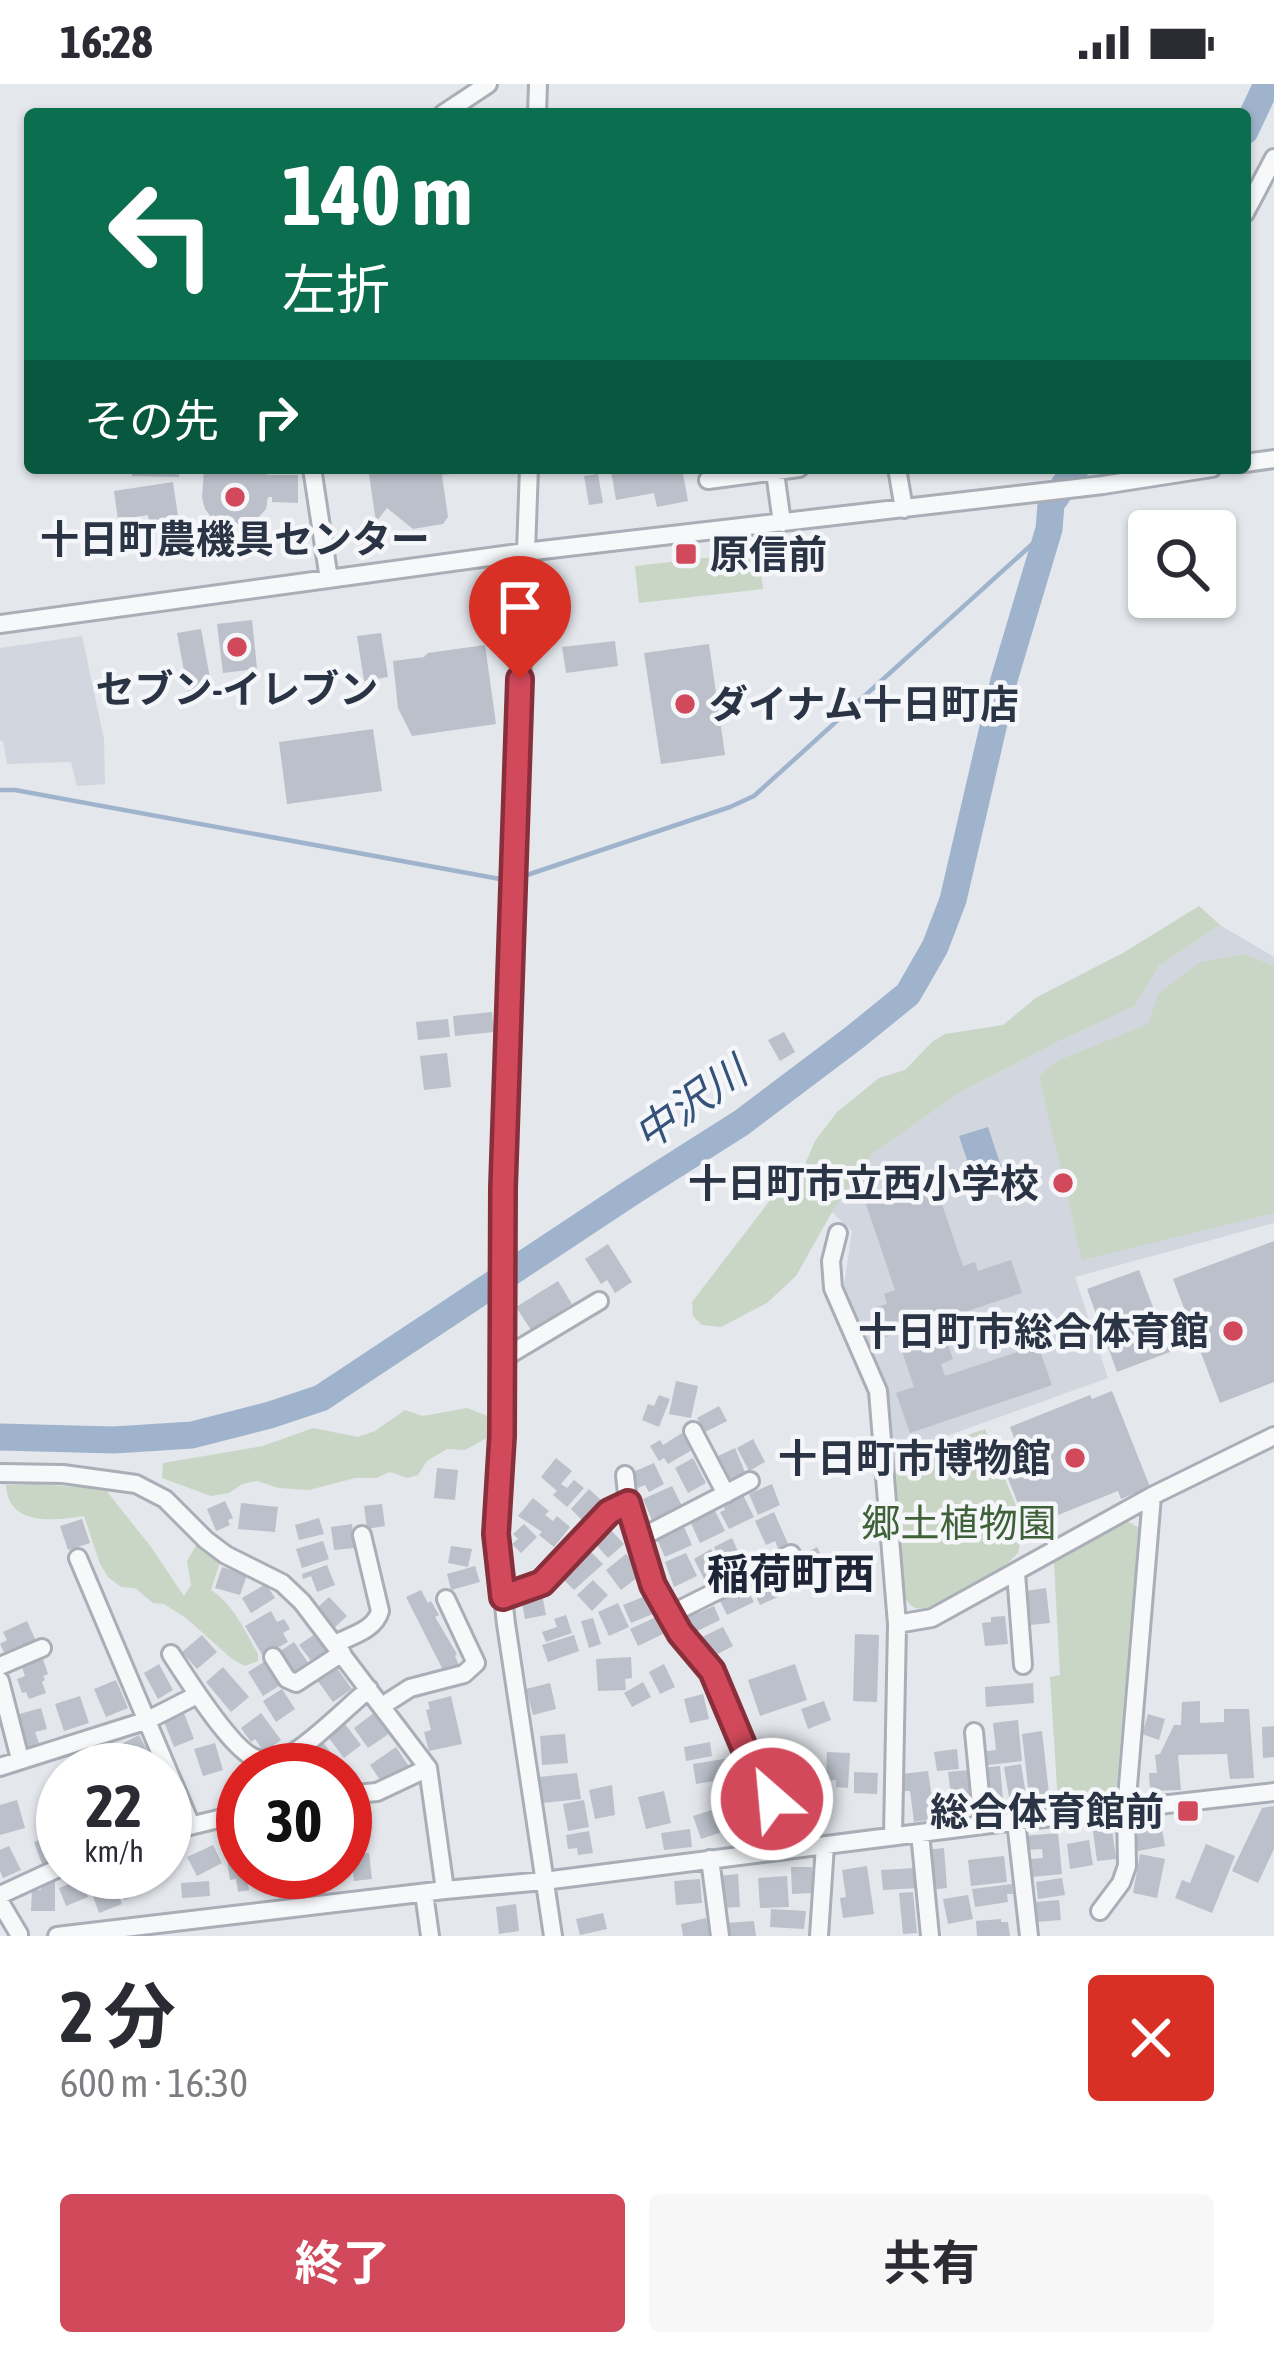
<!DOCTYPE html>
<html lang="ja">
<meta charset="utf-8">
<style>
:root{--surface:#fff;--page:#f7f7f7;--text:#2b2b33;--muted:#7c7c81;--accent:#d1495b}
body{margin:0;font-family:"Asap Condensed","Noto Sans JP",sans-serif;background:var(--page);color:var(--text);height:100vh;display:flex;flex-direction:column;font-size:45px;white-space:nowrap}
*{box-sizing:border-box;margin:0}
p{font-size:39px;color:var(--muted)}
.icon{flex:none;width:66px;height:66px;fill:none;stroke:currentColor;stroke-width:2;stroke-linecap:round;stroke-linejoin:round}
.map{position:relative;height:1852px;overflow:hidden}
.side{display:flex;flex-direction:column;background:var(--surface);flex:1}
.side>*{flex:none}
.hud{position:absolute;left:24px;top:24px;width:1227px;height:366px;border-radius:12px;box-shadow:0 3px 9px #0004;background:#0b6e4f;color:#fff;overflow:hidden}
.buttons{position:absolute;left:1128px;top:426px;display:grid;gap:24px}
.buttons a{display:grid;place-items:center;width:108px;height:108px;border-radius:12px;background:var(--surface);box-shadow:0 3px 9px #0004;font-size:60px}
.speed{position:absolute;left:36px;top:1659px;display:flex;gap:24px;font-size:60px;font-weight:700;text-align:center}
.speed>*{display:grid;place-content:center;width:156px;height:156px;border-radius:50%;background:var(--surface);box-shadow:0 3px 9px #0004;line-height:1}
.speed small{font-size:30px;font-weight:400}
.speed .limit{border:18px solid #d22;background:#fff;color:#111}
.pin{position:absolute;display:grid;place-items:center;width:102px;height:102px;color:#fff;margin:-123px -51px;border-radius:50% 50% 50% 0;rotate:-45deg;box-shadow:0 0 12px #0007}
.pin .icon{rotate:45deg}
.me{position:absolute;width:132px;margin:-66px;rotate:333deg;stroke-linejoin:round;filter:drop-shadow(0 0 9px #0008)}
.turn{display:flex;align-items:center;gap:42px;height:252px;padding:0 60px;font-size:54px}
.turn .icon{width:156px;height:156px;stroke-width:2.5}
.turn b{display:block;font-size:84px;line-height:102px}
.then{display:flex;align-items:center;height:114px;padding:0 60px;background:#0003;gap:24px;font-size:45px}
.round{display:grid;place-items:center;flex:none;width:126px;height:126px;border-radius:12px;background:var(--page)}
.overview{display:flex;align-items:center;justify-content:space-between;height:204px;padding:0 60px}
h1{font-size:72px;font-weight:700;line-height:90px}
.primary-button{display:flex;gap:24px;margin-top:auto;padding:24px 60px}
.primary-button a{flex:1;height:138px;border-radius:12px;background:var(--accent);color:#fff;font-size:48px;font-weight:700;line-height:138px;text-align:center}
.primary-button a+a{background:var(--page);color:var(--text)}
.status{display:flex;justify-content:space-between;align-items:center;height:84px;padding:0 60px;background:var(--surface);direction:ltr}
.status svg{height:33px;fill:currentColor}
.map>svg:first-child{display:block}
.built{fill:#d2d6de}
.green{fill:#c9d6c5}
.water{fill:#9fb4cc}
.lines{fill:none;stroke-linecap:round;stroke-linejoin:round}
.stream{stroke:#9fb4cc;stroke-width:4.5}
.river{stroke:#9fb4cc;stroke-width:27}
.building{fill:#bbc0ca}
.minor-casing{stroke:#a9aeb7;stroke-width:22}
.minor{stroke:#f7f8fa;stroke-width:16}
.route-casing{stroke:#882f3b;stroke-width:30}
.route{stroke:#d1495b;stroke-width:21}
.poi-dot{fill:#d1495b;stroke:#f4f6f9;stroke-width:4.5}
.labels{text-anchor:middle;stroke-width:9;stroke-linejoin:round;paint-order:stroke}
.poi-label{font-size:39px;font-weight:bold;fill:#2b3445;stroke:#f4f6f9;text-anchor:end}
.park-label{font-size:39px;fill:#3f6138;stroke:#f4f6f9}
.water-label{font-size:42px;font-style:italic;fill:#34527a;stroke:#f4f6f9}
.neighbourhood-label{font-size:42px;font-weight:bold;fill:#1d2536;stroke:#f4f6f9}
</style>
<div class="status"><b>16:28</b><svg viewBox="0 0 49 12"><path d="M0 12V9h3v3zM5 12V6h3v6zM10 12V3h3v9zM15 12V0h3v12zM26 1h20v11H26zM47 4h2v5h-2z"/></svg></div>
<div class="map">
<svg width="1274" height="1852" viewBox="0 0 1274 1852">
<rect width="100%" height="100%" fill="#e4e7ec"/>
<path class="built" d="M82 552 104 655 105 700 77 702 71 678 7 680 3 657H0V564Z
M1220 841 1274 873V1139L1075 1193 1108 1294 891 1372 886 1305 844 1201 852 1147 832 1128 872 1070 962 1007 1059 957 1135 922 1159 882Z"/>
<path class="green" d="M758 468 763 505 639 519 635 482Z
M1199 822 1220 841 1159 882 1135 922 1059 957 962 1007 872 1070 832 1128 796 1192 767 1219 721 1243 702 1241 693 1232 692 1218 781 1102 803 1085 815 1057 837 1028 879 994 905 986 933 957 945 950 1003 941 1037 913 1123 869Z
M1245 870 1274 882V1129L1082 1176 1039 992 1059 976 1148 940 1159 909 1200 878Z
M467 1324 490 1333 494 1350 465 1366 447 1365 427 1377 418 1391 407 1394 390 1388 376 1394H355L309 1406 279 1404 257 1397 242 1400 229 1409 211 1412 162 1394 163 1379 263 1362 313 1344 358 1353 375 1347 405 1326 423 1332Z
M985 1345 1024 1442 1018 1469 1007 1480 929 1524C915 1526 910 1524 904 1511L896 1388 926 1365Z
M37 1400 105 1405 151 1463 184 1512 191 1501 187 1477 197 1460 220 1478 211 1506C234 1521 245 1547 258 1570V1577L245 1582 232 1575 186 1534 164 1520 153 1519 135 1504 121 1503 108 1493 100 1480 84 1432C53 1437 8 1442 6 1401Z
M1127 1437 1139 1444 1116 1709 1110 1713 1058 1718 1050 1593 1060 1591 1054 1479Z"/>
<path class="water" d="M988 1043 1007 1100 978 1109 959 1052Z"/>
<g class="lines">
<path class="stream" d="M0 706H15L500 795 524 792 730 723 754 712 1049 445"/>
<path class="river" d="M1245 47 1267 0
M0 1353 114 1356 192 1351 270 1331 321 1314 632 1108 741 1039 855 953 908 910 935 863 953 816 1004 596 1049 445 1051 420 1076 384"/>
</g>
<path class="building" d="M132 384H179V393L132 392Z
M204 384H267V391H298V419L272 418V413H268L266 425 254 438 244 441 220 439 212 434 205 425 202 414Z
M368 384H461V389L442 391 448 433 443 440 413 445 387 424 376 438Z
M682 384 688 417 657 423 654 409 616 416 611 387 625 384Z
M598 390 603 419 589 421 584 392Z
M173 398 180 446 151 450 148 431 118 436 114 407Z
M252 536 257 585 223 589 217 540Z
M201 545 212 605 188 609 177 549Z
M381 549 388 593 364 597 357 552Z
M615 557 618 582 566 589 562 563Z
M709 560 725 671 661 680 644 569Z
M485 561 496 640 412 652 398 624 393 577 424 573 428 569Z
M373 645 382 707 287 720 279 658Z
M492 928 494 948 455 952 453 932Z
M448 935 450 953 418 956 416 938Z
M784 948 795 968 780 977 768 956Z
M447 969 451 1003 424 1006 420 972Z
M933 1094 963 1182 975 1178 978 1187 1011 1176 1022 1209 926 1241 930 1251 943 1246 953 1275 941 1280 945 1292 1038 1261 1052 1301 910 1349 896 1309 914 1303 900 1261 913 1257 909 1245 883 1254 873 1224 887 1220 884 1210 895 1206 865 1117Z
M1274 1157V1298L1220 1319 1173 1195Z
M608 1160 632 1198 615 1209 607 1196 601 1200 585 1175Z
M1139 1186 1170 1268 1117 1288 1087 1205Z
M558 1197 572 1220 531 1246 516 1223Z
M676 1297 698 1302 691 1334 669 1330Z
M1112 1307 1150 1403 1121 1415 1118 1407 1048 1435 1044 1424 1023 1432 1001 1377 1020 1370 1010 1343 1090 1311 1092 1315Z
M659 1311 670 1315 659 1343 642 1336 648 1320 654 1322Z
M719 1322 727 1337 705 1348 697 1334Z
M682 1349 692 1366 668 1380 664 1374 659 1377 650 1362 660 1356 663 1361Z
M753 1355 765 1378 749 1387 737 1364Z
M735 1364 747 1393 729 1401 716 1373Z
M556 1374 572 1387 561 1400 567 1404 574 1396 584 1404 567 1423 553 1411 557 1407 541 1393Z
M693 1374 706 1399 688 1409 675 1384Z
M654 1379 664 1400 649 1408 645 1401 638 1404 631 1389Z
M437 1384 458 1386 455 1416 434 1414Z
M772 1400 780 1421 758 1431 749 1410Z
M672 1402 682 1422 652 1436 643 1415Z
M589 1405 602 1417 583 1437 571 1425Z
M743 1411 754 1433 729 1445 720 1428 725 1426 723 1421Z
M533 1414 549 1427 545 1431 553 1437 557 1432 570 1443 554 1463 539 1451 542 1448 518 1432Z
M225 1417 233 1434 228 1436 230 1441 216 1447 207 1425Z
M241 1419 278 1423 275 1448 238 1445Z
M382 1420 385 1442 367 1445 364 1422Z
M713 1423 725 1447 700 1459 690 1437 698 1433 697 1430Z
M774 1428 789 1462 779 1467 775 1457 766 1461 755 1437Z
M319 1434 324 1450 299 1456 295 1441Z
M82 1435 90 1459 68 1466 60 1442Z
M682 1438 692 1461 665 1473 657 1455 667 1450 665 1446Z
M352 1440 355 1464 334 1466 331 1443Z
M524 1440 537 1453 521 1469 512 1460 518 1455 513 1450Z
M605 1440 624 1460 608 1474 590 1454Z
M732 1454 746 1485 728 1494 714 1463Z
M323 1457 329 1475 302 1484 296 1465Z
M451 1462 472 1465 468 1483 448 1479Z
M585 1462 603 1480 574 1506 557 1489Z
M817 1463 828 1484 802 1497 791 1477Z
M711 1465 724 1490 706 1499 694 1475Z
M686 1469 697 1492 674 1503 665 1478Z
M626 1470 642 1490 621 1506 606 1486Z
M327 1481 335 1501 317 1508 311 1492 303 1495 302 1490Z
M475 1482 480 1498 451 1506 447 1490Z
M222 1483 247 1491 240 1511 215 1504Z
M778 1484 789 1508 760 1521 749 1498Z
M593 1496 608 1511 592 1527 577 1511Z
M266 1500 275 1514 251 1529 242 1514Z
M744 1500 754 1518 727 1531 718 1513Z
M1046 1504 1050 1539 1030 1541 1026 1507Z
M421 1506 428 1519 431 1517 439 1531 435 1533 457 1570 455 1572 460 1583 445 1590 406 1513Z
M653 1509 660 1527 631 1539 623 1521Z
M542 1510 546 1531 525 1535 521 1514Z
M329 1513 347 1532 333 1545 315 1526Z
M618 1519 629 1543 609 1552 598 1528Z
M714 1522 720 1536 691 1550 682 1530 695 1524 698 1529Z
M271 1527 277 1538 284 1535 290 1545 283 1549 288 1558 263 1572 245 1542Z
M566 1531 572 1549 546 1558 542 1548 557 1543 554 1535Z
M1005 1532 1008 1560 985 1562 982 1539 991 1538V1533Z
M656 1533 663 1550 638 1562 630 1545Z
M593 1534 601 1560 589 1564 581 1537Z
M27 1537 36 1557 6 1572 0 1560 7 1556 3 1548Z
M723 1543 733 1562 708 1575 698 1555Z
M315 1550 327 1567 312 1578 299 1561Z
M855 1550 879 1551 877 1618 853 1617Z
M202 1551 217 1568 197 1585 182 1568Z
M574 1551 579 1567 548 1578 542 1561Z
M294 1558 311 1583 294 1594 277 1569Z
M42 1572 48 1590 43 1592 45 1596 42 1598 46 1609 29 1615 26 1608 22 1609 17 1595 25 1592 21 1580Z
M631 1573 632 1594 625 1595 626 1606 598 1607 596 1575Z
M267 1576 282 1600 263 1612 248 1588Z
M159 1580 173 1606 158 1615 144 1589Z
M334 1580 352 1605 333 1618 315 1593Z
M664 1580 675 1603 660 1610 649 1588Z
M795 1580 807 1616 760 1632 748 1596Z
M223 1583 249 1613 231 1628 206 1598Z
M116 1596 128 1624 106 1633 94 1605Z
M643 1598 651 1613 632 1623 624 1609Z
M550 1599 556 1625 533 1631 526 1605Z
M1033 1599 1034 1619 986 1623 985 1603Z
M282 1605 295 1625 276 1638 263 1617Z
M703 1610 709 1635 690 1639 684 1615Z
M80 1612 89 1639 64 1647 55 1620Z
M451 1612 462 1660 429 1667 424 1648 431 1646 426 1626 430 1625 428 1618Z
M824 1617 831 1636 808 1645 801 1625Z
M1200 1617V1639L1224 1638V1625H1249L1254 1694 1230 1695 1227 1670 1178 1671 1181 1706 1150 1707 1149 1689H1157L1155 1671 1160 1670 1174 1641H1181L1182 1618Z
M41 1624 47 1645 35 1648 40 1662 22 1667 12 1632Z
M375 1628 390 1649 368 1664 354 1644Z
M184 1629 194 1655 174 1663 164 1638Z
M261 1629 281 1656 264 1668 255 1655 251 1658 241 1644Z
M1148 1630 1165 1635 1159 1656 1142 1650Z
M1018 1636 1022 1677 980 1682 978 1668 996 1666 993 1639Z
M345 1640 361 1661 344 1674 328 1653Z
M1274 1642V1673L1263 1674 1262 1643Z
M1042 1647 1049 1710 1029 1712 1022 1650Z
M565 1650 568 1679 542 1681 540 1652Z
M139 1651 148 1668 130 1677 121 1660Z
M323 1658 340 1681 333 1686H313L303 1673Z
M710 1658 712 1672 686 1677 684 1663Z
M215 1659 223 1686 203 1692 194 1665Z
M396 1663 410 1684 384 1702 370 1681Z
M796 1665 799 1693 772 1696 769 1668Z
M957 1665 959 1685 937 1687 934 1668Z
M827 1668 850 1669 848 1704 836 1703V1696H826Z
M115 1669 121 1686H87L85 1680Z
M730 1674 733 1694 696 1700 693 1680Z
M1021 1680 1026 1711 1009 1713 1004 1683Z
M1000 1682 1003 1715 983 1717 980 1684Z
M969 1686 974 1726 953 1729 948 1688Z
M928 1687 935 1735 914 1738 910 1707H903L901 1690Z
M854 1688 878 1689 877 1710 854 1709Z
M577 1689 581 1715 542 1719 539 1693Z
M754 1699 758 1723 730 1728 729 1723 722 1724 718 1704Z
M612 1701 615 1731 595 1735 589 1706Z
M664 1707 671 1739 646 1745 638 1713Z
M17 1716 25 1744 0 1751V1721Z
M584 1716 589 1743 568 1747 563 1720Z
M1274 1722V1765L1258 1799 1232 1787 1262 1724Z
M715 1725 722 1748 701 1755 693 1732Z
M1161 1740 1165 1762 1138 1767 1134 1744Z
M55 1742 63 1764V1773L42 1780 34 1758 44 1754 42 1747Z
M690 1745 692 1763 664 1766 661 1749Z
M1112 1745 1116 1775 1097 1777 1093 1747Z
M589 1747 593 1769 578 1771 577 1764 568 1765 566 1751Z
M1058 1749 1062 1790 1032 1793 1030 1775 1043 1774 1042 1765 1024 1766 1023 1752Z
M1089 1756 1093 1781 1070 1785 1067 1760Z
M1206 1760 1235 1772 1212 1829 1175 1814 1182 1796 1190 1799Z
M213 1761 222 1779 197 1792 187 1773Z
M9 1762 21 1786 3 1794 0 1787V1766Z
M944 1764 947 1804 929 1806 926 1766Z
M369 1769 372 1795 354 1797 351 1771Z
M1140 1770 1165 1775 1157 1814 1133 1809Z
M1004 1772 1007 1798 971 1802 968 1776Z
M243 1773V1788H265V1791L247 1793 249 1806 238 1808 236 1795 230 1796 227 1775Z
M867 1782 874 1830 843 1834 840 1814 846 1813 842 1786Z
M791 1783H812L813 1809 792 1810Z
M916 1784 918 1804 883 1806 881 1786Z
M118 1788H137L145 1808 124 1816 114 1789Z
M738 1790 740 1823 720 1824 718 1792Z
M787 1792 789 1823 760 1824 758 1794Z
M1062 1794 1065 1811 1038 1815 1036 1798Z
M41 1795H55V1827H31L32 1806H41Z
M81 1795 88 1813 66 1822 59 1804Z
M700 1795 702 1819 676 1821 674 1797Z
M114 1796 122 1820 99 1829 90 1804Z
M209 1797 210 1812 182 1814 181 1799Z
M1012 1800 1013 1810H1007L1008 1818 975 1823 972 1805Z
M913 1808 917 1849 903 1850 899 1809Z
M968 1811 973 1835 948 1840 943 1815Z
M1059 1816 1061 1836 1036 1838 1034 1818Z
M516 1820 519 1847 499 1850 496 1823Z
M771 1825 806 1827 804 1845 770 1843Z
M603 1829 607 1845 580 1851 576 1835Z
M706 1834 710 1852H683L681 1840Z
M1001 1835V1838H1008L1010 1852H977L976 1837Z
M754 1837 756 1852H728L726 1839Z"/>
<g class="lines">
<defs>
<path id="minor" d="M443 30 488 0
M537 30 538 0
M1245 129 1274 74
M1245 379 1274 375
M312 384 329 495
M529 384 503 1104 502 1352 496 1450 506 1540 553 1852
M897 384 904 425
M775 388 782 439
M708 396 799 384
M0 540 525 468 1103 401 1212 384
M838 1149 831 1177 833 1204 878 1307 897 1540 893 1752
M502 1275 599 1217
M693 1347 726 1410
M0 1389 63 1390 136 1400 165 1415 206 1456 226 1471 282 1499 302 1518 428 1684 445 1806
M625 1391 628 1419 653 1501 680 1549 712 1587 724 1608 751 1680 772 1715 783 1766
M638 1455 750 1397
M78 1474 191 1741
M1016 1489 1023 1581
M503 1513 542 1499 609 1428 628 1419
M669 1531 791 1470
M897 1540 932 1534 1152 1412 1274 1352
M334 1560C351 1552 375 1546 380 1527L362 1451
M171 1570C186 1593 230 1663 253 1673 264 1679 277 1677 289 1671 311 1660 348 1622 369 1605
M273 1573 287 1595 296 1599 342 1569
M0 1582 42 1564
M0 1597 20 1675
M382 1622 410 1604 464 1590 476 1579 446 1515
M974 1648 983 1741
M0 1683 148 1636 197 1611
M345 1711 377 1708 428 1684
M1016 1737 1029 1852
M165 1748 243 1729
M920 1749 930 1852
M710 1775 720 1852
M424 1809 430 1852
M0 1811 63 1782
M0 1818 19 1850
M1100 1827 1121 1799 1127 1782 1126 1726 1152 1412
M57 1852 445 1806 544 1797 983 1741 1274 1708
M819 1852 825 1761"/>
</defs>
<use href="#minor" class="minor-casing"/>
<use href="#minor" class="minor"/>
</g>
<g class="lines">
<defs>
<path id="route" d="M520 595 503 1104 502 1352 496 1450 503 1513 542 1499 609 1428 628 1419 653 1501 680 1549 712 1587 751 1680 772 1715"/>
</defs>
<use href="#route" class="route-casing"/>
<use href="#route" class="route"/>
</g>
<g class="poi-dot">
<circle cx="235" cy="413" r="12"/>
<rect x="674" y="458" width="24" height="24" rx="6"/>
<circle cx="237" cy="563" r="12"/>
<circle cx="685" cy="620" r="12"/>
<circle cx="1063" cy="1099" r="12"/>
<circle cx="1233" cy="1247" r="12"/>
<circle cx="1075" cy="1374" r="12"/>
<rect x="1176" y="1715" width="24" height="24" rx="6"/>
</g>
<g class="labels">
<g class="poi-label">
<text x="235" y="469" text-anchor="middle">十日町農機具センター</text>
<text x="710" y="484" text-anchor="start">原信前</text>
<text x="237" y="619" text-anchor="middle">セブン-イレブン</text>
<text x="709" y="634" text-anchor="start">ダイナム十日町店</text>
<text x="1039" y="1113">十日町市立西小学校</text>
<text x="1209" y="1261">十日町市総合体育館</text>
<text x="1051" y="1388">十日町市博物館</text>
<text x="1164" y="1741">総合体育館前</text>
</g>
<g class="park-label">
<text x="959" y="1453">郷土植物園</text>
</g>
<g class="water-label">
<text transform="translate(690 1019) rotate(-35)" y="15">中沢川</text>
</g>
<g class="neighbourhood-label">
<text x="791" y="1505">稲荷町西</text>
</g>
</g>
</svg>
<div class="buttons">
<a><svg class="icon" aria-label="search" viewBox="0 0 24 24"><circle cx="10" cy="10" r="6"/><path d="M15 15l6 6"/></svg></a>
</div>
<div class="speed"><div>22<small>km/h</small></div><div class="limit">30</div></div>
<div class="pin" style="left:520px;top:595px;background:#d93025"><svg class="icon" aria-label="arrive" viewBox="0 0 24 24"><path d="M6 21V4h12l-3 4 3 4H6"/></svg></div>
<svg class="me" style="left:772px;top:1715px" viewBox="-20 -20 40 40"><circle r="17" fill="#d1495b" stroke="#fff" stroke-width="3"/><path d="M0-11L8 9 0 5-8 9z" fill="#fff"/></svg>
<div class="hud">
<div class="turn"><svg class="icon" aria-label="left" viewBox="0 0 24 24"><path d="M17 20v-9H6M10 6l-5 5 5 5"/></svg><div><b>140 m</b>左折</div></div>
<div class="then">その先<svg class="icon" aria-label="right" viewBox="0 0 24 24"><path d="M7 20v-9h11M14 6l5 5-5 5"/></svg></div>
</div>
</div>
<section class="side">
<div class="overview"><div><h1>2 分</h1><p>600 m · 16:30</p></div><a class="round" style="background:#d93025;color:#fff"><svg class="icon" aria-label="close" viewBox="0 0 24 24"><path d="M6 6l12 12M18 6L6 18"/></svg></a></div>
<div class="primary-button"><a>終了</a><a>共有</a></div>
</section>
